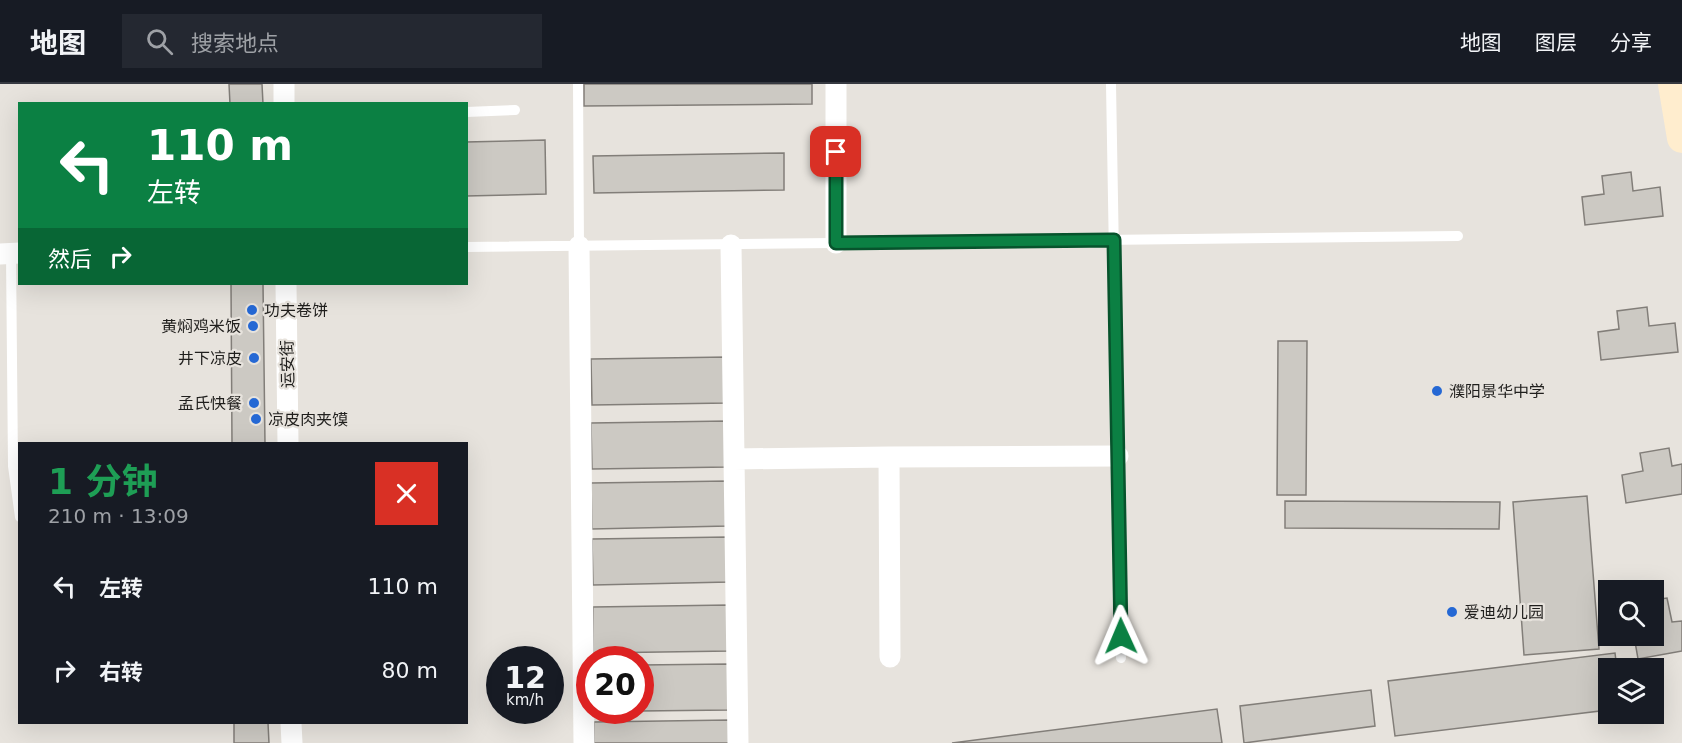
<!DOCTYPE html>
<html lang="zh">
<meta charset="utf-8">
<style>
:root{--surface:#171b24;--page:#242831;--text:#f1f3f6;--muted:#9ea1a6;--line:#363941}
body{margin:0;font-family:"DejaVu Sans","Noto Sans SC",sans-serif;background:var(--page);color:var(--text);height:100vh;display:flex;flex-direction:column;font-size:22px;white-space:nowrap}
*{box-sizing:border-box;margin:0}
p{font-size:20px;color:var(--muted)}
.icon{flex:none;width:33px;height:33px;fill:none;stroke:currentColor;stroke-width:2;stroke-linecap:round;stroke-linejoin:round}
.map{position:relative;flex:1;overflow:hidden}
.panel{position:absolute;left:18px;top:358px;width:450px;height:282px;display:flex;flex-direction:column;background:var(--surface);border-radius:0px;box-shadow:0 6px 24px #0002}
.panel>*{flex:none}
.banner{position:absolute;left:18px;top:18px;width:450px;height:183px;border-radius:0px;box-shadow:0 6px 24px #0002;background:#0b8043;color:#fff;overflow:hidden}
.fabs{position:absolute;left:1598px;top:496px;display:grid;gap:12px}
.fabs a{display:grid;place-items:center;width:66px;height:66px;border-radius:0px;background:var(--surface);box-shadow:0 6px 24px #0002;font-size:30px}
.speed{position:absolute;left:486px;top:562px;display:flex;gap:12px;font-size:30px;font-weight:700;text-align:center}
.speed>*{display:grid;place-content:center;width:78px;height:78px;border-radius:50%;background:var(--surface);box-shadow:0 6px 24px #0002;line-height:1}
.speed small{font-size:15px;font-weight:400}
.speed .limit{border:9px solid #d22;background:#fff;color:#111}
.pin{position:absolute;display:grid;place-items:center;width:51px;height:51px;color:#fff;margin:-26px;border-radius:12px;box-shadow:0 3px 9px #0006}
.me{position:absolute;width:66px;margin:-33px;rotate:359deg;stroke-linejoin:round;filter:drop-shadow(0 0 4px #0008)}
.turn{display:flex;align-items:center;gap:21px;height:126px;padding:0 30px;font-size:27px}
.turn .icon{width:78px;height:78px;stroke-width:2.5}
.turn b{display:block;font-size:42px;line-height:51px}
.then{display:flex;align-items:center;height:57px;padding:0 30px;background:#0003;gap:12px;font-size:22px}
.round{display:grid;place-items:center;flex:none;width:63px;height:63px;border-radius:0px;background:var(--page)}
.summary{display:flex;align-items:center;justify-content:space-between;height:102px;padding:0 30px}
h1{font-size:36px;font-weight:700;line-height:45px;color:#1e9e55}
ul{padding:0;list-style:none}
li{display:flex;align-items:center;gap:18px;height:84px;padding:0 30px}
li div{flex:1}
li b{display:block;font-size:22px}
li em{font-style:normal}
header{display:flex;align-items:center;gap:36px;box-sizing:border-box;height:84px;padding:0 30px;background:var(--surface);border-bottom:2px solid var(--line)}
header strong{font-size:28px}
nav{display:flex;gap:33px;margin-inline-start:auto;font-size:21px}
.search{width:420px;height:54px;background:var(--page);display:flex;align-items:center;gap:15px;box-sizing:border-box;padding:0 21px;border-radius:0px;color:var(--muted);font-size:22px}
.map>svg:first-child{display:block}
.building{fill:#ccc9c3;stroke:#827e79;stroke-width:1.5}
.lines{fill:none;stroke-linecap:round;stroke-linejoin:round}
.lane{stroke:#fff;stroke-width:10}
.street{stroke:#fff;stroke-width:21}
.secondary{stroke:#ffedce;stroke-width:30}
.route-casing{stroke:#07532c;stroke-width:15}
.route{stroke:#0b8043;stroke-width:10}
.poi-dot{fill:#2568d4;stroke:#e7e3dd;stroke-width:2}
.labels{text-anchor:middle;stroke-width:4.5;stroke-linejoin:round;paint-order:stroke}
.poi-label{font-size:16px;fill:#201f1d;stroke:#e7e3dd;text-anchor:start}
.street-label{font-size:16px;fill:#201f1d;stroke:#e7e3dd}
</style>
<header>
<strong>地图</strong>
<div class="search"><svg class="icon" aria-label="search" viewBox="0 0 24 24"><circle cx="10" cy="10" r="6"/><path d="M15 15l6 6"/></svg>搜索地点</div>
<nav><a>地图</a><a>图层</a><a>分享</a></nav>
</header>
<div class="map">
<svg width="1682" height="659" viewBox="0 0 1682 659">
<rect width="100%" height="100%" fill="#e7e3dd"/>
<path class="building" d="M229 0H262L263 20H230Z
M584 0H812V20L584 22Z
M545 56 546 110 466 112V58Z
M784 69V106L594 109 593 72Z
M1631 88 1633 107 1660 103 1663 132 1585 141 1582 113 1604 110 1602 92Z
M231 200H263L265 360H232Z
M1647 223 1649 242 1675 239 1678 268 1601 276 1598 248 1619 245 1617 227Z
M1278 257H1307L1306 411H1277Z
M728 273V319L592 321 591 275Z
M728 337V383L592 385 591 339Z
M1669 364 1672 382 1682 380V410L1626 419 1622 391 1643 387 1640 369Z
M728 397V442L592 445 591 399Z
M1587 412 1599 565 1524 571 1513 418Z
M1285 417 1500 418 1499 445 1285 444Z
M728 453 729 498 593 501 592 455Z
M1667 514 1672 538 1682 537V567L1638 575 1634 552H1653V516Z
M729 521 730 567 593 569V523Z
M1615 569 1617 585H1608V626L1395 652 1388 597Z
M729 580 730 626 640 627V581Z
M1371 606 1375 642 1244 659 1240 622Z
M1217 625 1222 659H952Z
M730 636 731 659H594V638Z
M234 639H268L269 659H234Z"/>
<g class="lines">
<path class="lane" d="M578 0 579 162
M1111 0 1121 574
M466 28 515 26
M466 163 1458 152
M11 169 13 382 20 433"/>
<path class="street" d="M284 0V20
M836 0V159
M731 161 738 659
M579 162 584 659
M0 170 20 169
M286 200 288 360
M889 373 890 573
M734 375 889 373 1118 372
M291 639 292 659"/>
<path class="secondary" d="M1673 0 1682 54"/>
</g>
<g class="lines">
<defs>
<path id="route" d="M836 68V159L1114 156 1121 552"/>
</defs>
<use href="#route" class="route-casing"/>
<use href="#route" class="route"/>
</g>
<g class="poi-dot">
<circle cx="252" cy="226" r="6"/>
<circle cx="253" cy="242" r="6"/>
<circle cx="254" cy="274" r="6"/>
<circle cx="1437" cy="307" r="6"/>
<circle cx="254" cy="319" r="6"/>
<circle cx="256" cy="335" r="6"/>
<circle cx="1452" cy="528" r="6"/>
</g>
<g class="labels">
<g class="poi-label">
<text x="264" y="232">功夫卷饼</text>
<text x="241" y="248" text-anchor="end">黄焖鸡米饭</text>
<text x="242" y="280" text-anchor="end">井下凉皮</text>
<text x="1449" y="313">濮阳景华中学</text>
<text x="242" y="325" text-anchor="end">孟氏快餐</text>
<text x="268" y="341">凉皮肉夹馍</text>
<text x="1464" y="534">爱迪幼儿园</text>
</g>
<g class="street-label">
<text transform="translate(287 280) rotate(-91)" y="6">运安街</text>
</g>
</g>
</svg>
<div class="fabs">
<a><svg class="icon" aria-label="search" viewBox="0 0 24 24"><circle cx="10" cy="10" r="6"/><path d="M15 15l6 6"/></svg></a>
<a><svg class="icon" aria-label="layers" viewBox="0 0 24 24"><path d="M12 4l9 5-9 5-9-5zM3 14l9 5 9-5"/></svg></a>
</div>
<div class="speed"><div>12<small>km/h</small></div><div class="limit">20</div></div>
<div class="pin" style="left:836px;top:68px;background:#d93025"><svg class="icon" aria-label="arrive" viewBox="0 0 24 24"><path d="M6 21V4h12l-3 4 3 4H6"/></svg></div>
<svg class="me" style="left:1121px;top:552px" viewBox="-20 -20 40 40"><path d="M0-17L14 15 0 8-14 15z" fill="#0b8043" stroke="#fff" stroke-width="4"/></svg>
<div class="banner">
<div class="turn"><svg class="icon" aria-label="left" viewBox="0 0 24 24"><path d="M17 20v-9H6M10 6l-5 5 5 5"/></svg><div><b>110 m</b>左转</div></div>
<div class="then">然后<svg class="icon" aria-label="right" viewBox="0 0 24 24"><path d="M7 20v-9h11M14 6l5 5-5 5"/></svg></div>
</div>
<section class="panel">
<div class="summary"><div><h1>1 分钟</h1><p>210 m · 13:09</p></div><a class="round" style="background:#d93025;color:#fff"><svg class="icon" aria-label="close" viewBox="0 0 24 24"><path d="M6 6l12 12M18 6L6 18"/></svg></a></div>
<ul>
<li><svg class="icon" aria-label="left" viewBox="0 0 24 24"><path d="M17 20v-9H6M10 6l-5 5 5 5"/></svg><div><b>左转</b></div><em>110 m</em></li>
<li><svg class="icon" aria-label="right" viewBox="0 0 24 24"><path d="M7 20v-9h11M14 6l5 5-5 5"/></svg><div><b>右转</b></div><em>80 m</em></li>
</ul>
</section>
</div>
